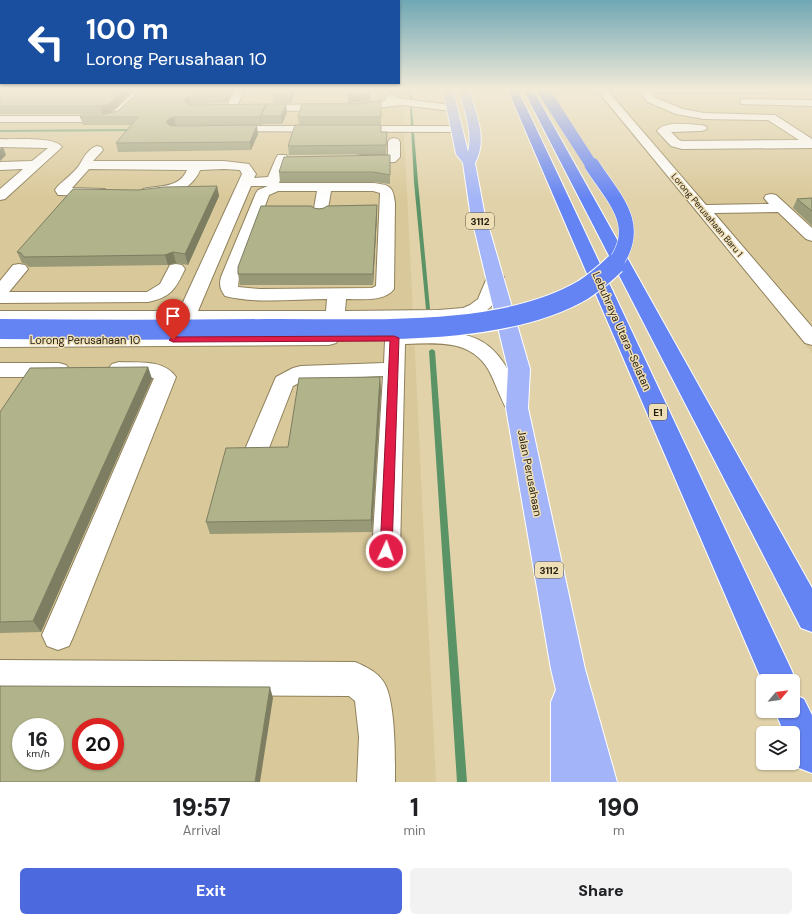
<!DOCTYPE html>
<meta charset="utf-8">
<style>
:root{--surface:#fff;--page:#f2f2f2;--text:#202124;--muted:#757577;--accent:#4c69dd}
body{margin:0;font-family:"DM Sans",sans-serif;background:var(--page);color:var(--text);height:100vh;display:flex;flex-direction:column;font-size:15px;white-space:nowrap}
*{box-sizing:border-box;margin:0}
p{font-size:13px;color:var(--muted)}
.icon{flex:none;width:22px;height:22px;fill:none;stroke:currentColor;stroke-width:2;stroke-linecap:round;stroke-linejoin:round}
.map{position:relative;height:782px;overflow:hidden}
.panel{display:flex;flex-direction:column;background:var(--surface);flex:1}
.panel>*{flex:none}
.top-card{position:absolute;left:0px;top:0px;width:400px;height:84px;box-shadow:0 1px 3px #0004;background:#1a4fa0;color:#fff;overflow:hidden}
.needle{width:26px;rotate:61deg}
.controls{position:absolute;left:756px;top:674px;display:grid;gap:8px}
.controls a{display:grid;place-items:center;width:44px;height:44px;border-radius:6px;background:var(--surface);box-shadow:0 1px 3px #0004;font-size:20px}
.speed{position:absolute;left:12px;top:718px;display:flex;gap:8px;font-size:20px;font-weight:700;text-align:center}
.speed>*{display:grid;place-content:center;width:52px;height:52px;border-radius:50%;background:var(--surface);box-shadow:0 1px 3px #0004;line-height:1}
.speed small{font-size:10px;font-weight:400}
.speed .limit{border:6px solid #d22;background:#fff;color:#111}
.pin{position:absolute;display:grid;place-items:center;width:34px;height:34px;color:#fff;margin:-41px -17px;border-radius:50% 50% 50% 0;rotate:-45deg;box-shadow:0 0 4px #0007}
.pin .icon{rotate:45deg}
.me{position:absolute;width:44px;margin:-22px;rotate:3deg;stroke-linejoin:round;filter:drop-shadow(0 0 3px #0008)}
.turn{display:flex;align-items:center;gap:14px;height:84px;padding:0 20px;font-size:18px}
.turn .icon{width:52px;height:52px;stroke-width:2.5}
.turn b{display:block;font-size:28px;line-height:34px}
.eta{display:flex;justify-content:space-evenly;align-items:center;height:68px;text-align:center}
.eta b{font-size:24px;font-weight:800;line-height:28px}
.action{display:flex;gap:8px;margin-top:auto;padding:8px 20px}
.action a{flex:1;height:46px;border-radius:6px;background:var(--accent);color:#fff;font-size:16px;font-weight:800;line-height:46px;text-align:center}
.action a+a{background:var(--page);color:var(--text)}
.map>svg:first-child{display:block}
.built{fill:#d9c899;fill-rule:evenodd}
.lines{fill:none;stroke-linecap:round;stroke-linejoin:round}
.stream{fill:#5a9365;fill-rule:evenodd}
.minor-casing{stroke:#8f815c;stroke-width:2}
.major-casing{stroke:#fff;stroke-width:2}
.highway-casing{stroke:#fff;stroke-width:2}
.minor{fill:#fff;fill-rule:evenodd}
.major{fill:#a3b5f8;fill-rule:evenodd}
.highway{fill:#6584f4;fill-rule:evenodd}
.highway-bridge-far2-casing{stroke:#fff;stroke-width:12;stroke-linecap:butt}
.highway-bridge-far1-casing{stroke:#fff;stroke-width:16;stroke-linecap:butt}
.highway-bridge-casing{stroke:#fff;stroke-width:22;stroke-linecap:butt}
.highway-bridge-far2{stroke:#6584f4;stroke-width:12}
.highway-bridge-far1{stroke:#6584f4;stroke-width:15}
.highway-bridge{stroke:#6584f4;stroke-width:20}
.wall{fill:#989a77}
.shaded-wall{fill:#7c7d61}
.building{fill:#b1b38a;stroke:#7c7d61;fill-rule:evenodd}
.route{fill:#e11d48;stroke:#92132f}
.labels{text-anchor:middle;stroke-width:3;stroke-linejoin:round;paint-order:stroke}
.far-street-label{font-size:9px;fill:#231d0e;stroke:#efdfb7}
.shield{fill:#efdfb7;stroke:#605741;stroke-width:1}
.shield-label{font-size:10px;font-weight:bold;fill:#231d0e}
.street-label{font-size:11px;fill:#231d0e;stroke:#efdfb7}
</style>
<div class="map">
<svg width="812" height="782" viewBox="0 0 812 782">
<rect width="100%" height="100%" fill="#e1d2aa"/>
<path class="built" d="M0 90H402L436 782H0ZM21 727H55V761H21ZM81 727H115V761H81Z
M595 90H812V353Z"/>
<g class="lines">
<path class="stream" d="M409 90H411L412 100 410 99Z
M411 107 412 108 418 182 430 309 428 310 426 309 414 182 410 108Z
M135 129V130L134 131 0 132V130Z
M432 349 435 351 467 782H457L429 351Z"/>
<defs>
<path id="minor" d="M136 90H147L119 118 103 122H0V116H103L111 114Z
M235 90 244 91 235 110H227L226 108Z
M597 90H607L706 205 769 204 764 198 766 195 771 194 776 195 812 228V241L806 239 778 212 714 213 812 327V345L805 343Z
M638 90H770L765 93H651L656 98 683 109 704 113 775 115 812 139V148L682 149 671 146 657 131C665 120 689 125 701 125L705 126 707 128 705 130 701 131 671 132 679 140 682 141 799 140 768 120 704 119 676 114 648 102Z
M391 94 395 95 396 98 451 105 456 108 451 111 402 105 358 110 257 111 252 108 257 105 358 104 385 101 387 95Z
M745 99 812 100V106L741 104 740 102 741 100Z
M228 126H456L460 127 462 129 460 131 456 132 224 131 222 129 224 127Z
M394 138 398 139 400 142V157L395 162 360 163 356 162 354 159 356 156 360 155H388V142L390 139Z
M0 139C14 140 54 136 62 147L5 199 0 200V189L23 169 0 170V162L32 161 48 148 0 147Z
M97 146 101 147 103 150 93 161H224L249 164 256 174 254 178 268 177 276 158 278 155H286L288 158 279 183H373C390 185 393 186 395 203L394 289C385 302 360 299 346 299L345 311 439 310 463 308 470 305 478 299 489 273 495 272 501 273 504 277C501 285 499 294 495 301 484 320 459 320 439 322L0 323V311H179L242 174 240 170 224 169 200 170C192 191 164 200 143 195L141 192 143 189C159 185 179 189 187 170L89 169 72 188 105 189 107 192 105 195 100 196 58 195 55 190 57 187C63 181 76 171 80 164 84 157 88 149 97 146ZM251 186H268L258 190 256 193 221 277C219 285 220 289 225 296 256 304 295 299 327 299L326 311H198ZM278 191H317L313 214 315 217 320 218 325 217 327 214 331 191H373L380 193 376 286 372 288 260 289 238 287 239 277 269 195Z
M19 264 25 265 28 269 9 292H147L160 284 170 265 176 264 182 265 185 269C175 290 171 297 148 302L0 303V281L13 265Z
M421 331C492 330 499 350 528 408L525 413 517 416 509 413C500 399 496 383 488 369 470 339 435 343 405 344L400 551 396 560 386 563 376 560 372 551 383 376 305 380 293 386 267 453 258 456 249 453 246 447 276 377 293 368 301 366 384 363 385 341 383 338 386 334 393 332Z
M329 333 336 335 339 339 336 343 329 345 0 347V335Z
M119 362C138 363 164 359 176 377L74 635 69 646 58 650 47 646 42 635 154 378 112 374 108 369 112 364Z
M0 363H59L66 365 70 370 66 375 59 377H0Z
M0 660 355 662C365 666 377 672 383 681 396 699 395 759 395 782H357L359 737 355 701 349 696 0 694Z"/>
<path id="major" d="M443 90H453L468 152C473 132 464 110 459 90H469C476 113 488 140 475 163L484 211 530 369 528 408 585 669 617 782H551V702L556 690 551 669 506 408 508 369 470 211 463 163 456 154Z"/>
<path id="highway" d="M508 90H518L791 669 796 681 793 688V681H763V683Z
M530 90 535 93 812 588V632L801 628 525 93Z
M793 694 804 699 812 715V773L799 768 793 754V733H784L775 711H793Z"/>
</defs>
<use href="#minor" class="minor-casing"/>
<use href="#major" class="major-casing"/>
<use href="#highway" class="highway-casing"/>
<use href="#minor" class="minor"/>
<use href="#major" class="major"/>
<use href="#highway" class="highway"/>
<defs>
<path id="highway-bridge-far2" d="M543 90 592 166"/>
<path id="highway-bridge-far1" d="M592 165C613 198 644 225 614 265"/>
<path id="highway-bridge" d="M0 329C89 330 177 330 266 329 361 328 499 339 583 290 595 282 605 274 615 264"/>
</defs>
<use href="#highway-bridge-far2" class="highway-bridge-far2-casing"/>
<use href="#highway-bridge-far1" class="highway-bridge-far1-casing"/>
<use href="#highway-bridge" class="highway-bridge-casing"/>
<use href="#highway-bridge-far2" class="highway-bridge-far2"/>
<use href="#highway-bridge-far1" class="highway-bridge-far1"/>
<use href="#highway-bridge" class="highway-bridge"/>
</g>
<path class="wall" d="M0 90H134L110 113 103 114H0Z
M140 90H234L226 103 191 104 190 105 266 106 287 112 282 124H262V125L176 126H174L258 134 251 150 118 152 116 143 131 125H83L80 117 101 115 118 111Z
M296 90 291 103H273L272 95Z
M381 101V132L387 141 386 154 289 155 288 146 299 125 298 117 358 104Z
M390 155V184L373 182H280L279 172Z
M217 186 219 196 188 265 176 263 168 265 29 267 26 264 22 263 17 252 138 190Z
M812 198V226L793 208 797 199Z
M314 208 377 215 373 285H240L238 274Z
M148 367 152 379 41 632 0 633V412Z
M381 388 372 532 210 534 206 522Z"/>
<path class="shaded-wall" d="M124 90H134L110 113 103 114 100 106Z
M228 90H234L226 103 225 96Z
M292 90H296L291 103 290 95Z
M369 90 370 101 348 103V95Z
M189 96 191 104 185 109 183 101Z
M266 104 267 112 261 116 262 124V125L260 117Z
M286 104 287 112 282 124 281 116Z
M174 117 176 126 171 127 166 122 169 119Z
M257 125 258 134 251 150 250 142Z
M3 147 6 155 0 161V149Z
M217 186 219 196 188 265 185 254Z
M377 205V215L373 285V274Z
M173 252 176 263 168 265 165 255Z
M148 367 152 379 41 632 33 621Z
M380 377 381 388 372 532 371 520Z
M270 687 273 698 260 782H255Z"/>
<path class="building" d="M0 90H124L108 105 100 106H0Z
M140 90H228L225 96H189L183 101 189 105 266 104 260 117H174L169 119 166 122 169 125 174 126 257 125 250 142 116 143 138 117H80L82 115H101L118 111Z
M274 90H292L290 95H272Z
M348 90H369V93L348 95Z
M381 101V117H298L302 104H358Z
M267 104H286L281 116H261Z
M295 125H381V132H387L386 145 288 146Z
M390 155V175L373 172H279L284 157Z
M217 186 185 254 173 252 165 255 24 257 21 253 17 252 73 189 138 190 164 187Z
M812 198V211L797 199Z
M377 205 373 274H238V267L261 206H311L314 208 319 209 324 208 327 206Z
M148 367 33 621 0 622V412L30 368Z
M380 377 371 520 206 522 226 448 288 447 299 378Z
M0 686 270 687 255 782H0ZM21 727H55V761H21ZM81 727H115V761H81Z"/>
<linearGradient id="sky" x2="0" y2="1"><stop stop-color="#6fa7b4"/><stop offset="0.45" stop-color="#f2ebd9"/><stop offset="1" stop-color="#f2ebd9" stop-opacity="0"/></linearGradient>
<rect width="812" height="199" fill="url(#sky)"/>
<path class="route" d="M394 336 399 338 392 551 390 554 386 556 382 554 380 551 390 341 173 342 169 340 173 337Z"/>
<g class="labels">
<g class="far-street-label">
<text transform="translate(707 215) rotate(50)" y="3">Lorong Perusahaan Baru 1</text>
</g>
<g class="shield">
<rect x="466" y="213" width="28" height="16" rx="3"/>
<rect x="649" y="404" width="18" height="16" rx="3"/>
<rect x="535" y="562" width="28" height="16" rx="3"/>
</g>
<g class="shield-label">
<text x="480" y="225">3112</text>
<text x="658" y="416">E1</text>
<text x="549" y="574">3112</text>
</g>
<g class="street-label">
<text transform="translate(622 331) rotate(66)" y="4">Lebuhraya Utara–Selatan</text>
<text x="85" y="344">Lorong Perusahaan 10</text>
<text transform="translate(530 473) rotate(79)" y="4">Jalan Perusahaan</text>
</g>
</g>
</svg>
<div class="controls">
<a><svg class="needle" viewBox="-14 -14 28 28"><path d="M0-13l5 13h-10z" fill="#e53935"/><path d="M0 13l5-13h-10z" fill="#757577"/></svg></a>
<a><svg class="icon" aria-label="layers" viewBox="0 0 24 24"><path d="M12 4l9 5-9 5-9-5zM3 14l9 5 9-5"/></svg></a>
</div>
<div class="speed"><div>16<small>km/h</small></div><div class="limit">20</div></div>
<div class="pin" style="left:173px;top:340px;background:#d93025"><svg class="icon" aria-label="arrive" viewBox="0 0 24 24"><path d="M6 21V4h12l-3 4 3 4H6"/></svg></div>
<svg class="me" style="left:386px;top:551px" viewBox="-20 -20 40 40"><circle r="17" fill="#e11d48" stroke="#fff" stroke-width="3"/><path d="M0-11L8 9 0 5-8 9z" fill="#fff"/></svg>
<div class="top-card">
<div class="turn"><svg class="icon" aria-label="left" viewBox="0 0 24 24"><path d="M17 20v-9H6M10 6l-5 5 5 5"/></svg><div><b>100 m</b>Lorong Perusahaan 10</div></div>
</div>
</div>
<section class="panel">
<div class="eta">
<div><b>19:57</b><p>Arrival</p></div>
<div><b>1</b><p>min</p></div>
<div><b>190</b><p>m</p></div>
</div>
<div class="action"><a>Exit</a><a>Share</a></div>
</section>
